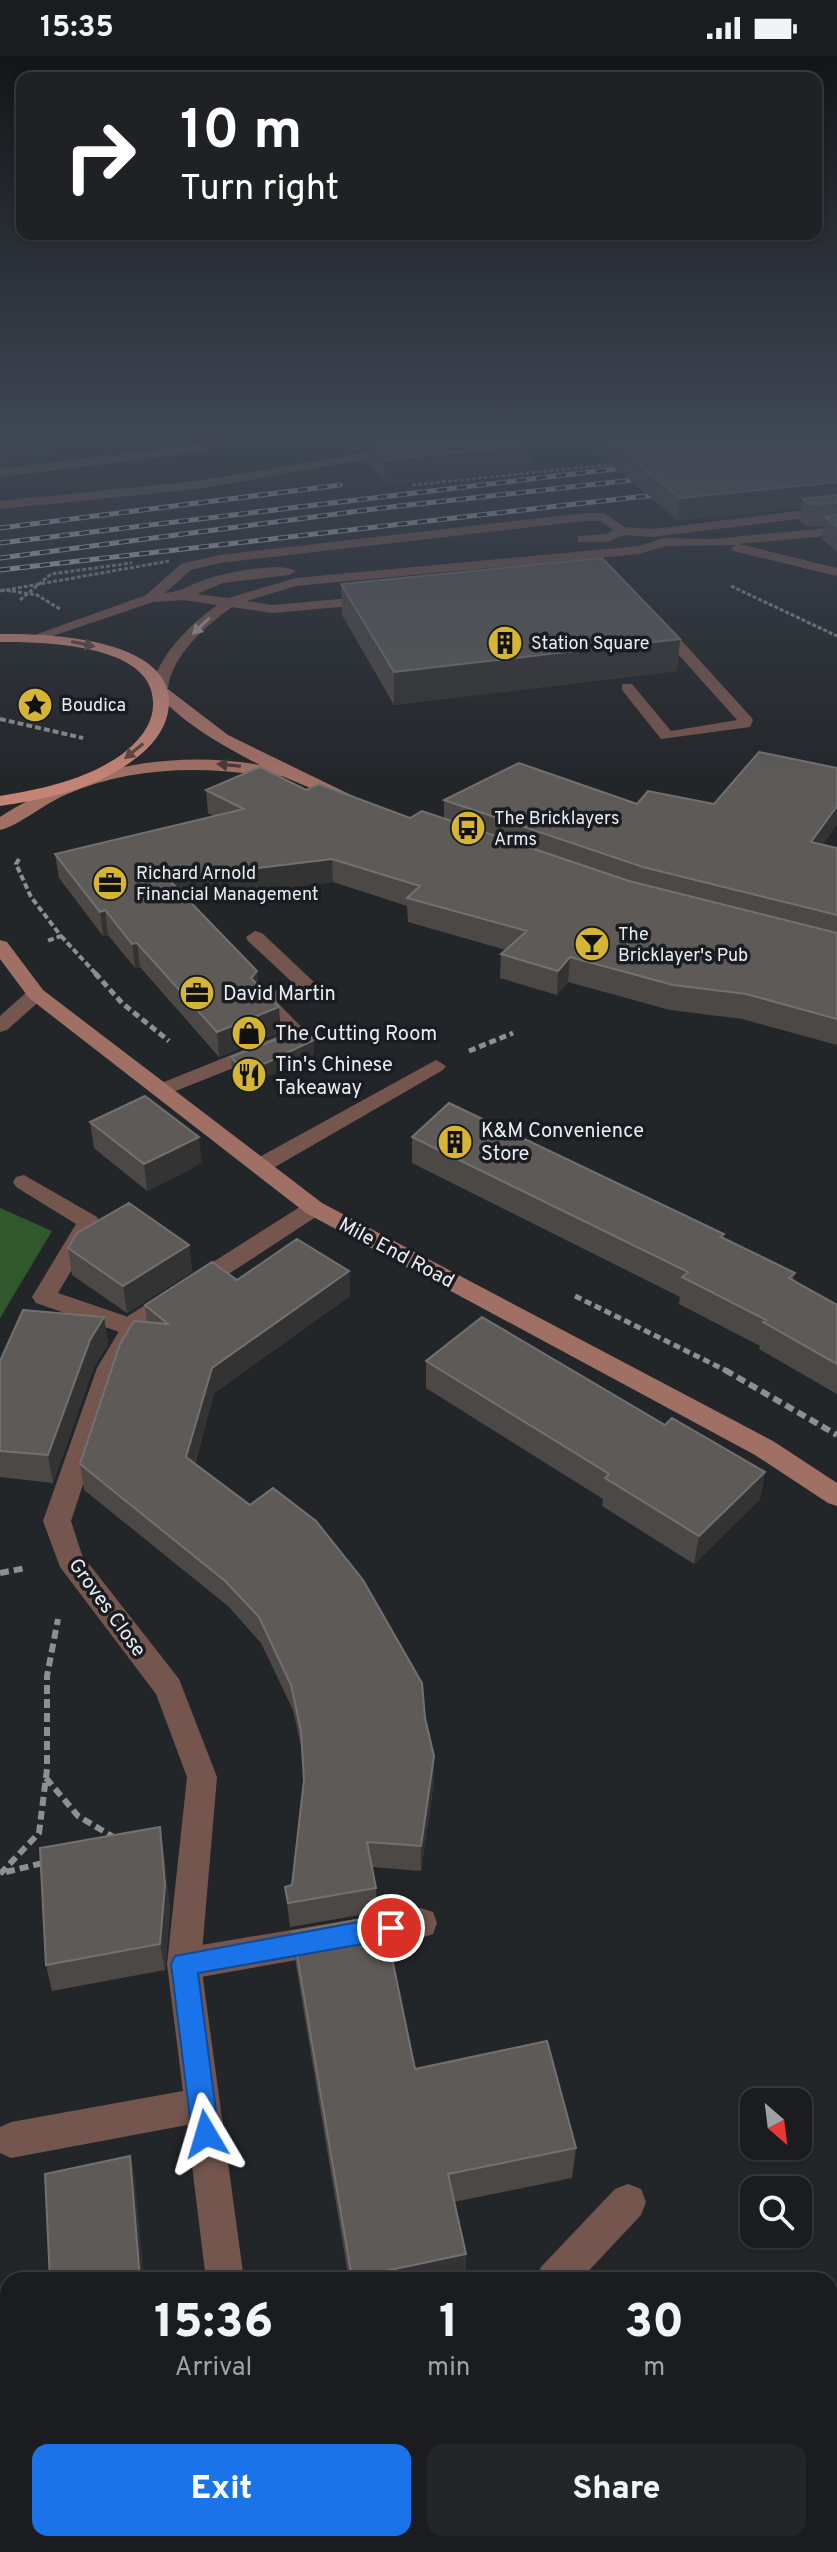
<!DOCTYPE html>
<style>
:root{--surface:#1a1c1f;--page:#232528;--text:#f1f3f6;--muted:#9fa1a4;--line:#383a3d;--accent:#1a73e8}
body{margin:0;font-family:Overpass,sans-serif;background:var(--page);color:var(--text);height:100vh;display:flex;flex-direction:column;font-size:30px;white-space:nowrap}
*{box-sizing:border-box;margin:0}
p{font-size:26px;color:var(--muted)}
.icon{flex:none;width:44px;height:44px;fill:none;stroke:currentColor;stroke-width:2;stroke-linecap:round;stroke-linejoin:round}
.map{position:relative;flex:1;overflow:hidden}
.details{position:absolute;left:0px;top:2216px;width:838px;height:280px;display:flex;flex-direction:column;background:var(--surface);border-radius:24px 24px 0 0;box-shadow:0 2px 6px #0004,0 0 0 2px var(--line)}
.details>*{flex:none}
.top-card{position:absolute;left:16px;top:16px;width:806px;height:168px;border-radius:16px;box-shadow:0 2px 6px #0004,0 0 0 2px var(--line);background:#202124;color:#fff;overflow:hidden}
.needle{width:52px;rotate:152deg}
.controls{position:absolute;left:740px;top:2032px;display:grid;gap:16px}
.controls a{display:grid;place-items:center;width:72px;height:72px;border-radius:16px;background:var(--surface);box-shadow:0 2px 6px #0004,0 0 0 2px var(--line);font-size:40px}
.pin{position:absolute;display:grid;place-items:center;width:68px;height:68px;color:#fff;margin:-34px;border:4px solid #fff;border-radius:50%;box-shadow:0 2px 8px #0007}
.me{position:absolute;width:88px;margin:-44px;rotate:353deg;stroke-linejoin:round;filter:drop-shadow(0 0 6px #0008)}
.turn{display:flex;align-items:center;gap:28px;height:168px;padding:0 32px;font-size:36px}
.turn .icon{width:104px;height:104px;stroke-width:2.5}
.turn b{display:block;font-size:56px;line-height:68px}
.eta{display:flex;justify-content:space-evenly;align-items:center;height:136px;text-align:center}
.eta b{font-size:48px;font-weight:800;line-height:56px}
.cta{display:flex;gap:16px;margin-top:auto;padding:16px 32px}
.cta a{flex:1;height:92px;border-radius:16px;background:var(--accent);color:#fff;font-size:32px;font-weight:800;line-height:92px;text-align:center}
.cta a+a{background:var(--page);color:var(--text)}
.status{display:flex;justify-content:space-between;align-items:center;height:56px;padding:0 40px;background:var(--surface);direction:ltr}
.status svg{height:22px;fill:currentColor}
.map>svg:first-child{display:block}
.green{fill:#31582d}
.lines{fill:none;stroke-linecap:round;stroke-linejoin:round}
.path-far3{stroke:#8d8f92;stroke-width:3;stroke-dasharray:4 2;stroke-linecap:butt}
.path-far2{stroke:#8d8f92;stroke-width:4;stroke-dasharray:6 3;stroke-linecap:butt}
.path-far1{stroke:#8d8f92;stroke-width:5;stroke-dasharray:7 4;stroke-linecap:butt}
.path{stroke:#8d8f92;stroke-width:6;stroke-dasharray:9 5;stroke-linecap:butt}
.lane{fill:#75564e;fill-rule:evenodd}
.street{fill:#75564e;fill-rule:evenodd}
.secondary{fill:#a17065;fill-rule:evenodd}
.primary{fill:#c38476;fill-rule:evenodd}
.rail-casing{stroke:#c8cacd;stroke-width:5}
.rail{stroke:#191c20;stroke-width:3;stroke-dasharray:10;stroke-linecap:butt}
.path-bridge{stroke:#8d8f92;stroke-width:3;stroke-dasharray:4 2;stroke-linecap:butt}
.wall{fill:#4c4846}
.shaded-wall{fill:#343333}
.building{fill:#5d5a58;stroke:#737170;stroke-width:2}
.oneway{fill:#b0a29f}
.oneway2{fill:#5d4642}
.oneway3{fill:#493938}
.route{fill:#1a73e8;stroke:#114b97;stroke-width:2}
.labels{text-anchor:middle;stroke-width:7;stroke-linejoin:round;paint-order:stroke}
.far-poi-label{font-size:18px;fill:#ebedf0;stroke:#191c20;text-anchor:start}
.poi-label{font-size:20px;fill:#ebedf0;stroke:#191c20;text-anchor:start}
.street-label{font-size:20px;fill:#ebedf0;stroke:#191c20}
</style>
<div class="status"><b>15:35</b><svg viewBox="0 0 49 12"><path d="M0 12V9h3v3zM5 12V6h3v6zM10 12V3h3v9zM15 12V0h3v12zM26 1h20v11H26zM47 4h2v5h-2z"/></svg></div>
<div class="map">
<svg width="837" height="2496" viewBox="0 0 837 2496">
<rect width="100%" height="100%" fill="#232629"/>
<path class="green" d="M0 1152 52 1175 0 1262Z"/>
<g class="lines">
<path class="path-far3" d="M412 429 617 408
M731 530 837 580
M1 534 12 535
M20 544 51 518 132 507"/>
<path class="path-far2" d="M0 663 83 682
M19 803 16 808 31 841 61 880 47 885
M61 880 97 919"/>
<path class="path-far1" d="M95 917 122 947 169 985
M469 995 513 977
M575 1240 729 1316"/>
<path class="path" d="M725 1314 837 1379
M0 1517 26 1512
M46 1722 78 1760 115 1782
M6 1816 47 1806
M0 1818 39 1777 47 1713V1620L58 1563"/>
<path class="lane" d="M509 377H540L489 386 483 383Z
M401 391 405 393V397L196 433 0 453V445L196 425Z
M837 450V458L653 481 624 479 608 486H578V480L606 478 613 474 601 465H584L219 507 191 514 165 537C181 536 191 528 207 523 224 517 282 505 296 515L289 519 223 527 197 538 228 542 296 522 639 490 664 482 712 483 837 471V479L739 488 837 512V520L733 495 731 492 736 489 666 490 639 498 296 530 247 545 272 549 374 540 381 544 374 548 272 557 232 551C206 570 172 599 168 632L160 637 152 632C158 599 191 568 217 549L184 544 153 546 41 584H31L29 581 146 539 181 508 219 499 584 457H604L625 471 653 473Z
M657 562 662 563 751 661 753 664 750 671 661 683 622 634V628H632L671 675 737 664 652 569V563Z
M255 875 262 877 315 927 278 947 309 979 306 983 168 1038H154L151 1034 154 1030 286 977 255 945 292 926 248 885 246 881Z
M436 1004 446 1010 443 1014 268 1115H252L249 1110 252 1105Z
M24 1119 97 1161 100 1166 58 1237 143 1266 146 1272 143 1278 134 1280 125 1278 36 1247 32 1241 76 1168 16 1131 13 1126 16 1121Z
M421 1852 433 1856 437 1867 433 1878 421 1882 184 1924 172 1919 167 1908 172 1897 184 1892Z
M628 2128 641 2133 646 2146 641 2159 580 2224H535L541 2211 615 2133Z"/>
<path class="street" d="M263 377H288L178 399 0 421V413L178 391Z
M36 932 46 938 43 942 7 974 0 976V960L29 934Z
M314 1145 322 1147 325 1152 322 1157 146 1272 121 1312 71 1465 82 1499 179 1623 217 1721 201 1908 244 2224H206L187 2069 11 2102 0 2097V2071L11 2066 183 2035 167 1908 187 1721 156 1638 60 1511 43 1465 97 1312 128 1260 306 1147Z"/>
<path class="secondary" d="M160 627 228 679 355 741 347 746 341 745 282 720 276 722C206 709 131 710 65 739 44 748 20 769 0 774V761C76 712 171 693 260 709 221 689 180 666 152 632Z
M0 884 7 886 43 934 322 1147 773 1385 837 1427V1450L828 1447 755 1399 306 1157 29 942 0 903Z"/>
<path class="primary" d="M0 578C47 577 182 582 168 656 163 683 139 702 117 715 82 736 40 744 0 750V740C42 733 85 724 121 699 137 687 152 671 153 650 157 587 42 586 0 586Z"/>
<defs>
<path id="rail" d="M0 472 340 429
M0 487 639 410
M0 502 382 452 650 422
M0 514 672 437"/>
</defs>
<use href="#rail" class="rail-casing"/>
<use href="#rail" class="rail"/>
<path class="path-bridge" d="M0 535 169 505
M12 535 37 539 60 553"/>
</g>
<path class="wall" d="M343 377H515L531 389 530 413 386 429 369 409V396L359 397Z
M583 377H836L837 496 822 483 823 470 807 471 800 466 802 452 678 464 583 385Z
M341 528 680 583 677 615 394 649 342 559Z
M837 712V768L822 789 837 792V989L742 963 670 954 568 926 557 939 500 922 501 898 506 894 408 866 407 850 333 826 189 844 257 915 258 929 281 976 219 1001 140 911 135 912 108 879 103 880 59 822 55 798 214 760 208 757 206 734H306L410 762H444V744L714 748Z
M314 998 246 1031 232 1016 231 1001Z
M90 1066 202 1107 147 1135 94 1092Z
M412 1081 724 1183 795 1217 793 1225 837 1249V1338L759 1293 760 1290 679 1248 680 1241 412 1107Z
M189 1189 192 1216 127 1257 72 1219 68 1192Z
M349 1215 350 1240 214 1337 195 1408 425 1662 434 1725 421 1815 372 1811 376 1832 377 1856 290 1871 285 1831 292 1829 304 1724 303 1699 293 1654 261 1587 228 1550 84 1434 80 1408 147 1266 145 1249 237 1224Z
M104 1261 108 1288 94 1311 53 1427 0 1421V1305Z
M426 1305 665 1369 765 1416 760 1443 694 1508 602 1450 603 1443 426 1332Z
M164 1798 170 1855 165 1914 52 1935 46 1909Z
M293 1876 415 2013 576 2092 572 2122 454 2146 466 2198 465 2224H349L296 1909Z"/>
<path class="shaded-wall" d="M33 377H78L80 398 37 401V405L0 408V384Z
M359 377H486L369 385V396L359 397Z
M531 389 530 413 386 429 385 404Z
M837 426V447L803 443 802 452 678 464 680 442Z
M680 583 677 615 394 649V616Z
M837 750V768L807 810 811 786Z
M332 803 333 826 170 847 168 823Z
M105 854 108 879 103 880 100 856Z
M137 887 140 911 135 912 132 888Z
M570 901 568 926 557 939 558 915Z
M257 915 259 940 251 922Z
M279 951 281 976 219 1001 217 976Z
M314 984V998L246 1031 245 1017Z
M199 1081 202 1107 147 1135 144 1108Z
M189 1189 192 1216 127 1257 123 1230Z
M349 1215 350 1240 214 1337 189 1427 186 1401 212 1312Z
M104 1261 108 1288 94 1311 53 1427 48 1399 90 1284Z
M765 1416 760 1443 694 1508 699 1480Z
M434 1700V1725L421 1815V1790Z
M160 1771 164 1798 170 1855 165 1914 160 1888Z
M130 2100 135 2122 144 2224H140Z
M466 2198 465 2224H352V2222Z"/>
<path class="building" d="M0 377H39H33L34 381 0 384Z
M420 377H515L531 389 385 404 369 385Z
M600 377H836L837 426 680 442Z
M837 439V447L810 448 803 443Z
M837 459V471L825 461Z
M602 502 680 583 394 616 341 528Z
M759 696 837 712V750L811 786 837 792V859L643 811 444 744 519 707 637 748 648 735 714 748Z
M260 711 306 734 319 728 410 762 422 755 629 825 837 877V963L746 938 673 929 570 901 558 915 501 898 527 875 407 842 420 830 332 803 168 823 257 915 251 922 279 951 217 976 137 887 132 888 105 854 100 856 55 798 244 753 206 734Z
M303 973 314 984 245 1017 231 1001Z
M145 1040 199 1081 144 1108 90 1066Z
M449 1047 724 1178 721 1181 795 1217 789 1222 837 1249V1308L763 1266 766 1264 682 1221 688 1216 412 1081Z
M129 1147 189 1189 123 1230 68 1192 77 1177Z
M297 1183 349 1215 212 1312 186 1401 250 1449 273 1432 316 1465 363 1524 422 1627 425 1662 434 1700 421 1790 367 1786 376 1832 288 1847 285 1831 292 1829 304 1724 301 1675 291 1629 259 1561 225 1525 80 1408 120 1288 134 1265 168 1268 145 1249 212 1206 237 1224Z
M23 1254 104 1261 90 1284 48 1399 0 1395V1305Z
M482 1261 665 1369 672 1362 765 1416 699 1480 605 1422 609 1418 426 1305Z
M160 1771 165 1829 160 1888 46 1909 40 1792Z
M383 1859 415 2013 547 1985 576 2092 448 2118 466 2198 352 2222 293 1876Z
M130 2100 140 2224H50L45 2118Z
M111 2488H376L377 2496H111Z"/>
<defs><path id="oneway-solid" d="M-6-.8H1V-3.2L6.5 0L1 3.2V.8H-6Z" transform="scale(2)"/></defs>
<use class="oneway" href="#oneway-solid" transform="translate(201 570) rotate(136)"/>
<g class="oneway2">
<use href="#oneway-solid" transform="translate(83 588) rotate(12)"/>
<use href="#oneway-solid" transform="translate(134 695) rotate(141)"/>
</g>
<use class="oneway3" href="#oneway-solid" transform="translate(229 709) rotate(-174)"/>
<linearGradient id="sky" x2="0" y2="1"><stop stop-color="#131517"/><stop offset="0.52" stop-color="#3f4754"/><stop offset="1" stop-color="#3f4754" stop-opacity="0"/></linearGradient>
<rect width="837" height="726" fill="url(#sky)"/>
<path class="route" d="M391 1860 400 1864 404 1872 400 1880 391 1883 198 1917 219 2078 215 2088 206 2092 196 2088 192 2078 171 1908 175 1900Z"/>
<defs>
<symbol id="building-disc" viewBox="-11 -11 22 22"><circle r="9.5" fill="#d6b534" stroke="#191c20"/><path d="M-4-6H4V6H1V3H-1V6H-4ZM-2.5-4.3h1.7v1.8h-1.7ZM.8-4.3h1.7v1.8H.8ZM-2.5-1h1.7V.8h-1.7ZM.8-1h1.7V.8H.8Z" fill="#111"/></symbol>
<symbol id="sight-disc" viewBox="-11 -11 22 22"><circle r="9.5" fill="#d6b534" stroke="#191c20"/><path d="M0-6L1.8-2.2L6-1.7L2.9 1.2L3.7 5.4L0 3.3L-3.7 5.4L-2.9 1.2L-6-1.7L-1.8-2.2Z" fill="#111"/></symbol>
<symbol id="bus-disc" viewBox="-11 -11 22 22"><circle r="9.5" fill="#d6b534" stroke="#191c20"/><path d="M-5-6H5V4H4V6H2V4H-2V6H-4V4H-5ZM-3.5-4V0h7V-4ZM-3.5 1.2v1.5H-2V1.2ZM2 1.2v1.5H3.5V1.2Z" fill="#111"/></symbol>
<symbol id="office-disc" viewBox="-11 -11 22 22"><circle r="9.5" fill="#d6b534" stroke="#191c20"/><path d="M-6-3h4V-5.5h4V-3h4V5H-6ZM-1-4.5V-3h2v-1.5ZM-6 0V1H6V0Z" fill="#111"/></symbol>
<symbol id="bar-disc" viewBox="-11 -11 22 22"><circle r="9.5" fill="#d6b534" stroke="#191c20"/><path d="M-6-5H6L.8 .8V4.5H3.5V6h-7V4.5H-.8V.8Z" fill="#111"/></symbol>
<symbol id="shop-disc" viewBox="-11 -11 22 22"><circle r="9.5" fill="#d6b534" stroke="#191c20"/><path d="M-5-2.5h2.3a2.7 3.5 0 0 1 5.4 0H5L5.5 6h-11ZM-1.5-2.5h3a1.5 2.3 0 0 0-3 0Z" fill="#111"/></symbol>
<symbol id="restaurant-disc" viewBox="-11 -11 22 22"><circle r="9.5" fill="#d6b534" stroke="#191c20"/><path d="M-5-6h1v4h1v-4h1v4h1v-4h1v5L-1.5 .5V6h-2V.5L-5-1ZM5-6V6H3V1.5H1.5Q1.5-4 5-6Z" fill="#111"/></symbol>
</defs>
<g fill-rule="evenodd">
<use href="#building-disc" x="485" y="567" width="40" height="40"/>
<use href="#sight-disc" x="15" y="629" width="40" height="40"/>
<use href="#bus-disc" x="448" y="752" width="40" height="40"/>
<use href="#office-disc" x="90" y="807" width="40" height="40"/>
<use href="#bar-disc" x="572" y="868" width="40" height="40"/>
<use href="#office-disc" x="177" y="917" width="40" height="40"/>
<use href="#shop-disc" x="229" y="957" width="40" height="40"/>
<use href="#restaurant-disc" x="229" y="999" width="40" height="40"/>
<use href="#building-disc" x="435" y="1066" width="40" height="40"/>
</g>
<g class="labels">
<g class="far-poi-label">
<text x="531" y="593">Station Square</text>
<text x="61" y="655">Boudica</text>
<text x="494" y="768">The Bricklayers<tspan x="494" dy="21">Arms</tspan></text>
<text x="136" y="823">Richard Arnold<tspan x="136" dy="21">Financial Management</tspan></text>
<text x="618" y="884">The<tspan x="618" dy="21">Bricklayer's Pub</tspan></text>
</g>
<g class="poi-label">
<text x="223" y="944">David Martin</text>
<text x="275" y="984">The Cutting Room</text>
<text x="275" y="1015">Tin's Chinese<tspan x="275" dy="23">Takeaway</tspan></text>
<text x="481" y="1081">K&amp;M Convenience<tspan x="481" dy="23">Store</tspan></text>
</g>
<g class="street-label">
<text transform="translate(397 1196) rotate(28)" y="7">Mile End Road</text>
<text transform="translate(108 1551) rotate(54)" y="7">Groves Close</text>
</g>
</g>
</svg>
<div class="controls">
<a><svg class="needle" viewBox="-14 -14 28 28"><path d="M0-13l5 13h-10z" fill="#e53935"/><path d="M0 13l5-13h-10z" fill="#9fa1a4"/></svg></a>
<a><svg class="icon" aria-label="search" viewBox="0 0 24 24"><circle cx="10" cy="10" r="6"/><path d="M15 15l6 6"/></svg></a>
</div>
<div class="pin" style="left:391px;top:1872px;background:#d93025"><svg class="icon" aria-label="arrive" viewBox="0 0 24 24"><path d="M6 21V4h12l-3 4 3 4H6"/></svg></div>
<svg class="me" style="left:206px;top:2078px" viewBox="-20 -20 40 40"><path d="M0-17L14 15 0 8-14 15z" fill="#1a73e8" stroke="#fff" stroke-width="4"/></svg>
<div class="top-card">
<div class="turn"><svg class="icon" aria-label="right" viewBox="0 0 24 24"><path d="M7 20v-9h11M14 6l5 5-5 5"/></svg><div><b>10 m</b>Turn right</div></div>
</div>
<section class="details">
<div class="eta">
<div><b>15:36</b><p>Arrival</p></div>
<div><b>1</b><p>min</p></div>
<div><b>30</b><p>m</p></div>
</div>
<div class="cta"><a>Exit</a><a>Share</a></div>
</section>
</div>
